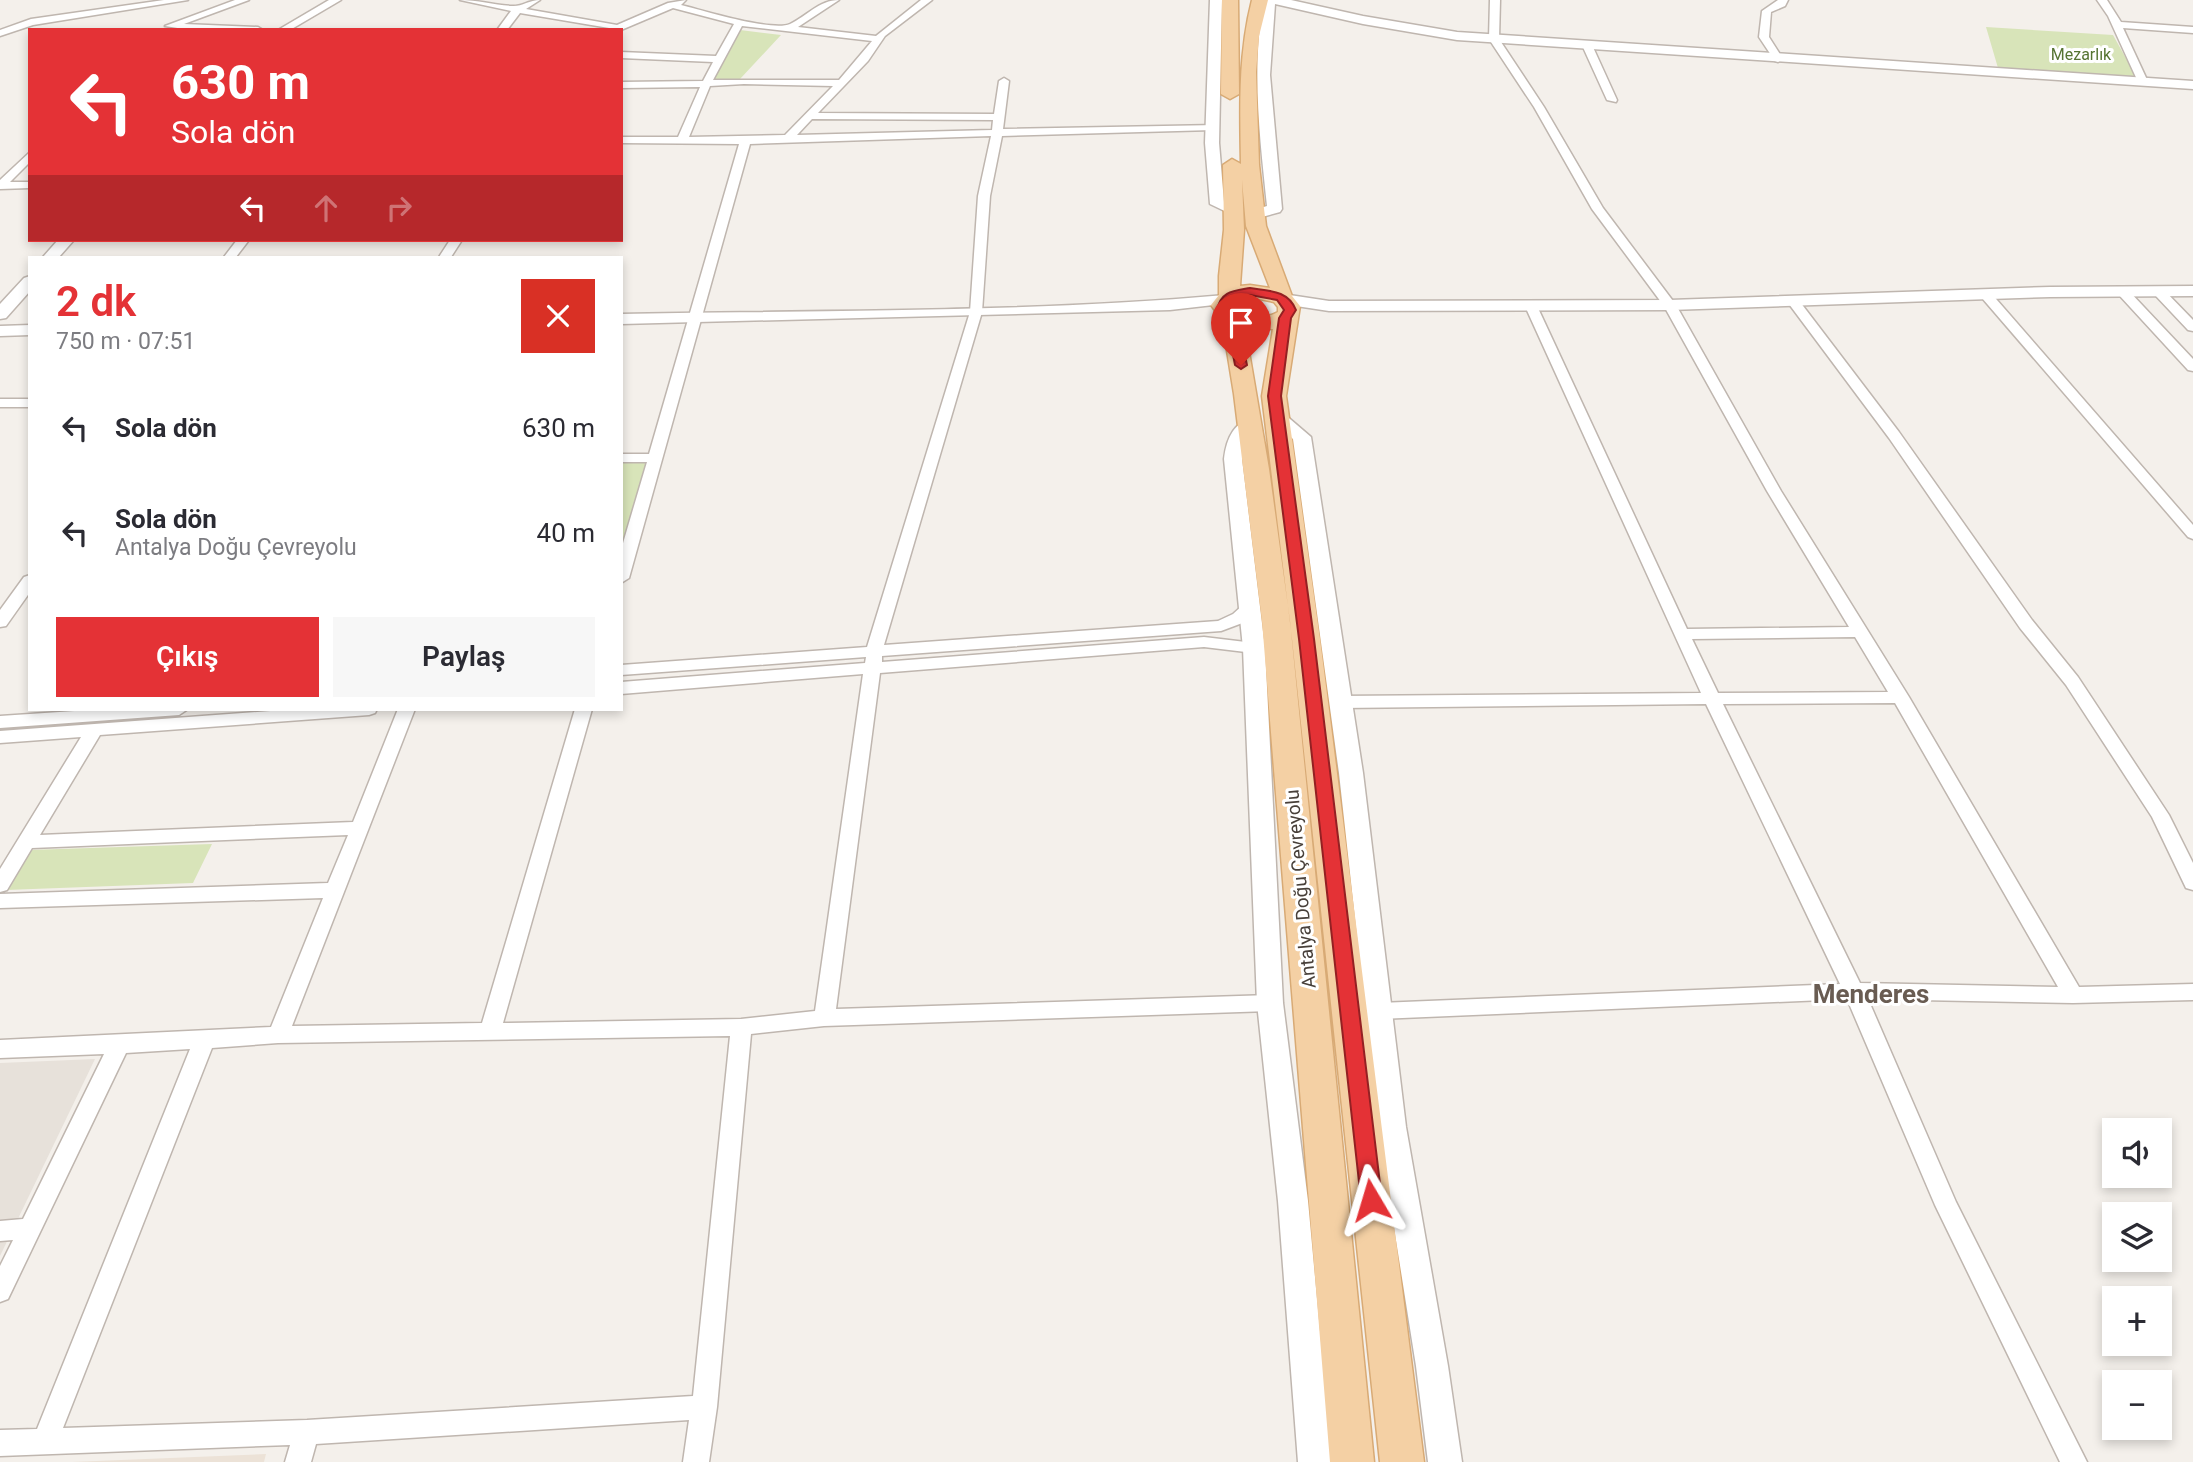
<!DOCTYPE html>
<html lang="tr">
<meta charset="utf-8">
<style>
:root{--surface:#fff;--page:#f7f7f7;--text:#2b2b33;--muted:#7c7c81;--accent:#e43236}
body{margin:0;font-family:Roboto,sans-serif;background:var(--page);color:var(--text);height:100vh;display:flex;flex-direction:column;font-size:26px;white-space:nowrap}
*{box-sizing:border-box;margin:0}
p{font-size:23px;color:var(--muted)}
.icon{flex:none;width:38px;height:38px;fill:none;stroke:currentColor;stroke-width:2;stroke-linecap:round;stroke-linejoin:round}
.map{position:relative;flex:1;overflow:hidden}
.panel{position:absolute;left:28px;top:256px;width:595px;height:455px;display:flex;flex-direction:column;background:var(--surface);border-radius:0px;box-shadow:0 4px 10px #0003}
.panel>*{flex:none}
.hud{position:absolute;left:28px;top:28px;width:595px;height:214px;border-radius:0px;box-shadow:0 4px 10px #0003;background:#e43236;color:#fff;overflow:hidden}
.buttons{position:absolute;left:2102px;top:1118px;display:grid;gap:14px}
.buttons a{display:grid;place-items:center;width:70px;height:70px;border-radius:0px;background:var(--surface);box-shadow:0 4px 10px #0003;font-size:35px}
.pin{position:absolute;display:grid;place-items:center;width:60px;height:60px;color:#fff;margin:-72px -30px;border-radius:50% 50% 50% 0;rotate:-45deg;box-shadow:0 0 7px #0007}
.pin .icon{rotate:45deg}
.me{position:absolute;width:77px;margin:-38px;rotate:353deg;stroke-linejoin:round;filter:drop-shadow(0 0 5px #0008)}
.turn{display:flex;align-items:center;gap:24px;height:147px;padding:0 28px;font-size:32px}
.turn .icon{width:91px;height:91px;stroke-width:2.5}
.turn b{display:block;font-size:49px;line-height:60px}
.lanes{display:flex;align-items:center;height:66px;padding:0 28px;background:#0003;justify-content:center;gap:35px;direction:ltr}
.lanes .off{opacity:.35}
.round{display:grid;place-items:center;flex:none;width:74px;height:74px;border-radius:0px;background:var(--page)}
.head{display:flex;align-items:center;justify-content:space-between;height:119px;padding:0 28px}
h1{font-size:42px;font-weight:600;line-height:52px;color:var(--accent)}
.primary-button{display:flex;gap:14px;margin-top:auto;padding:14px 28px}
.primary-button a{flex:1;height:80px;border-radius:0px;background:var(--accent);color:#fff;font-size:28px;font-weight:600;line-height:80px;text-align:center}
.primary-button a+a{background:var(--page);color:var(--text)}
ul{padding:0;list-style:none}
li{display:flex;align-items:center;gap:21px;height:105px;padding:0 28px}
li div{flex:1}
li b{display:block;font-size:26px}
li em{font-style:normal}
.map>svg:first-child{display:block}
.residential{fill:#e7e1da}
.education{fill:#ece2d7}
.green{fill:#d8e4b9}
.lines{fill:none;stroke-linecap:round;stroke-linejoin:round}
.minor-casing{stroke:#bfb6af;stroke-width:3}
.tertiary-casing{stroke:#bfb6af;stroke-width:3}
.primary-casing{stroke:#d8aa75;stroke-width:3}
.minor{fill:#fff;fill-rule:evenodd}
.tertiary{fill:#fff;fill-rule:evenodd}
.primary{fill:#f4d0a4;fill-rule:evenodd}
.route{fill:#e43236;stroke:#942023;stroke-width:2}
.labels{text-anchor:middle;stroke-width:6;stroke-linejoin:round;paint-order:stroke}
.far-park-label{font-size:16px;fill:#567432;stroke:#fff}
.street-label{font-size:19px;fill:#48403a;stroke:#fff}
.district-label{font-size:26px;font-weight:bold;fill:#695c52;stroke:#fff}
</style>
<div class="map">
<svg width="2193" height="1462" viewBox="0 0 2193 1462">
<rect width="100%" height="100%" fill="#f4f0eb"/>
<path class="residential" d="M95 1059 0 1256V1063Z"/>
<path class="education" d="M266 1454 264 1462H72Z"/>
<path class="green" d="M1986 27 2113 35 2137 78 1998 68Z
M740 30 781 35 740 79 713 80Z
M621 463H647L621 549Z
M212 844 193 883 6 890 29 850Z"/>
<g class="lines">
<defs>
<path id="minor" d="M164 0H188L33 25 0 36V30L31 19Z
M235 0H249L184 24 258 27 263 30H190L165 26Z
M329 0H341L290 30H278Z
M460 0C478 0 495 5 512 6 521 7 529 0 540 0L526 9 617 25 668 3 686 0 681 5C702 10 772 32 790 24 807 16 819 0 839 0L798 27 876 36 921 0H932L885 36 868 61 818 113 994 114 999 81 1004 78 1009 81 1003 129 1217 125V129L1213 130 1002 136 990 196 982 312 884 645 1218 621 1233 614 1244 604H1256L1258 607 1245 622 1221 631 882 656V662L1204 637 1254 643 1262 648 1254 653 1204 647 880 673 836 1009 1270 995 1277 997 1280 1003 1277 1009 1270 1011 824 1026 751 1034 717 1407 709 1462H683L689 1420 316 1444 311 1462H285L290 1445 0 1456V1430L37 1429 190 1049 126 1053 8 1299 0 1302V1266L13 1240 0 1241V1221L23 1219 104 1054 0 1058V1040L271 1027 323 898 0 908V894L328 883 348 835 32 848 7 890 0 892V869L81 737 0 743V731L297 709H377L375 713 369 715 100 735 40 835 353 822 398 709H415L292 1026 482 1023 575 709H592L503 1023 741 1019 815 1011 863 674 621 694V682L865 663 866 657 621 675V665L867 647 970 312 978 196 991 136 750 144 629 578 621 583V550L647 462H621V454H649L739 144 621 143V137H678L700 87 621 88V82L703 81 713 62 621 58V52L716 56 734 24 673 8 621 30 520 13 507 30H497L511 11ZM742 26 872 41 839 80H713ZM744 84 833 86 785 135 689 137 710 86ZM812 119 993 120 992 130 797 135ZM730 1036 693 1396 307 1420 63 1428 212 1048 278 1043Z
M1490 0H1500L1499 39 1544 107 1603 208 1676 305 1781 491 1909 697 2079 987 2193 984V1000L2073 1003 1868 999 1956 1202 2087 1462H2060L1935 1205 1847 999 1379 1019 1372 1017 1369 1011 1372 1005 1379 1003 1840 984 1706 704 1340 708 1331 702 1340 696 1701 693 1525 306 1531 302 1537 306 1687 629 1849 627 1767 491 1664 306 1592 209 1534 107 1489 39ZM1855 637 1888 692 1718 693 1692 639ZM1895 703 2058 987 1860 983 1723 704Z
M1778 0H1788L1785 6 1771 12 1769 37 1783 59 1778 62 1775 61 1759 37 1762 11Z
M2097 0H2107L2121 22 2193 27V33L2123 28 2148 82 2139 84 2108 16Z
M1587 42 1592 45 1617 100 1616 102 1607 100 1582 45Z
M30 152V162L10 182H30V188L0 189V180Z
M237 240H249L236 257H224Z
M450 240H462L451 257H439Z
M2123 288 2127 289 2193 359V371L2188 370 2119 295V289Z
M2159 288 2163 289 2193 320V331L2188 330 2155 295V289Z
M1986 291 1990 292 2193 525V539L2188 537 1982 298 1980 295Z
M1793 297 1797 298 1899 432 2032 620 2078 677 2169 815 2193 863V890L2186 888 2152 817 2066 685 2020 628 1889 438 1789 304 1787 301Z
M0 399H30V407H0Z
M30 575V592L6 626 0 627V610L24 577Z
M104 709H188L179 715 0 728V716Z"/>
<path id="tertiary" d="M1210 0H1222L1219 143 1224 202 1240 211 1233 215 1210 204 1205 143Z
M1264 0H1291L1363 16 1457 32 2193 81V89L1457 40 1363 24 1275 4 1270 75 1282 209 1280 212 1255 219 1250 217 1247 214 1250 211 1267 206C1260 138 1251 68 1264 0Z
M58 240H74L59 257H43Z
M30 276V291L6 318 0 319V304L24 278Z
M2193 286V296L2050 297 1670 310 1329 311 1283 304 1275 299 1283 294 1329 301 1670 300 2050 287Z
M1225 295 1233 300 1231 303 1170 310 621 324V314C822 310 1025 313 1225 295Z
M30 325V335L0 336V326Z
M1277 412 1283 413 1311 437 1363 773 1406 1127 1448 1366 1462 1462H1428L1416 1366 1378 1127 1339 773 1293 439 1268 417Z
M1251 419 1260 424 1247 439 1242 459 1265 648 1283 1003 1308 1201 1332 1462H1298L1278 1201 1257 1003 1243 648 1224 459C1226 442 1232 423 1251 419Z"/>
<path id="primary" d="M1222 0H1238L1239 94 1230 99 1221 94Z
M1252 0H1268L1259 36 1256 72 1259 165 1266 226 1292 296 1300 306 1286 396 1320 639 1424 1462H1380L1292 639 1262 396 1273 329 1245 328 1269 469 1290 621 1374 1462H1330L1262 621 1234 394 1222 320 1211 305 1219 295V276L1224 230 1223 165 1232 159 1241 164C1240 108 1238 55 1252 0ZM1242 180 1246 226 1270 288 1250 285 1240 286 1244 230ZM1250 297 1274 302 1278 307V312C1264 320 1249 318 1235 310L1233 305Z"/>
</defs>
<use href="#minor" class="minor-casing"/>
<use href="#tertiary" class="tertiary-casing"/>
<use href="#primary" class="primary-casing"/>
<use href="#minor" class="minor"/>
<use href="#tertiary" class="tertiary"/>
<use href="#primary" class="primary"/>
</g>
<path class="route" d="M1250 288C1269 291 1288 290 1296 310L1291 318 1281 396 1314 639 1382 1200 1379 1206 1371 1209 1364 1206 1361 1200 1299 639 1268 396 1279 318 1284 310 1277 300 1250 295 1230 301 1229 309 1237 318 1247 365 1241 369 1235 365 1226 319 1217 310C1221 291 1233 291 1250 288Z"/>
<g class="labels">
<g class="far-park-label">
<text x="2081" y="60">Mezarlık</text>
</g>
<g class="street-label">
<text transform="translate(1300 889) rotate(-95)" y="7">Antalya Doğu Çevreyolu</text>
</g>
<g class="district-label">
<text x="1871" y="1003">Menderes</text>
</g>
</g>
</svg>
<div class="buttons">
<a><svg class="icon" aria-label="sound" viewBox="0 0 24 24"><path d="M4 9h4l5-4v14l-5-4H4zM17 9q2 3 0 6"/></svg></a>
<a><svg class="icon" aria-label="layers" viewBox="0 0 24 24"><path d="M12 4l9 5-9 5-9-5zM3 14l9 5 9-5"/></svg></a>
<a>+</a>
<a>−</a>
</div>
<div class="pin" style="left:1241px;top:365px;background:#d93025"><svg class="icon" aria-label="arrive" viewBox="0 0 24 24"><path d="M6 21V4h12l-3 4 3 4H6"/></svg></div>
<svg class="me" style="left:1371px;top:1200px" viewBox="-20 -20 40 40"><path d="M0-17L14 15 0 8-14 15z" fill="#e43236" stroke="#fff" stroke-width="4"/></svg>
<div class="hud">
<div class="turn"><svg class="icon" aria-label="left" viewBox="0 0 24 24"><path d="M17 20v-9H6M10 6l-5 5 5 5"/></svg><div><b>630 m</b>Sola dön</div></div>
<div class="lanes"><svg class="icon" aria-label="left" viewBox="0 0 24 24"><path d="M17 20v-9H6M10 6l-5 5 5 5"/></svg><svg class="icon off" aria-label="ahead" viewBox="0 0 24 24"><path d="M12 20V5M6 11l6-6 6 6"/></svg><svg class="icon off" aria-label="right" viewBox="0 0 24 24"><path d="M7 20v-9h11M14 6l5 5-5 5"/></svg></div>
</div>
<section class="panel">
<div class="head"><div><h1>2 dk</h1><p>750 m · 07:51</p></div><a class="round" style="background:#d93025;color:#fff"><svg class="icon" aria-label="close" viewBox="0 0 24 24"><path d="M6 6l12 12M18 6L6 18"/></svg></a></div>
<ul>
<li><svg class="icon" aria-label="left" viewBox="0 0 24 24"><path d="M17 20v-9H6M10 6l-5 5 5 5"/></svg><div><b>Sola dön</b></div><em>630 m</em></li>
<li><svg class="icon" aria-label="left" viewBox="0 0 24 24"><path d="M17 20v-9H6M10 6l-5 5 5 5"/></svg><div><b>Sola dön</b><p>Antalya Doğu Çevreyolu</p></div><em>40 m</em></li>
</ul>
<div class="primary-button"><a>Çıkış</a><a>Paylaş</a></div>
</section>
</div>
